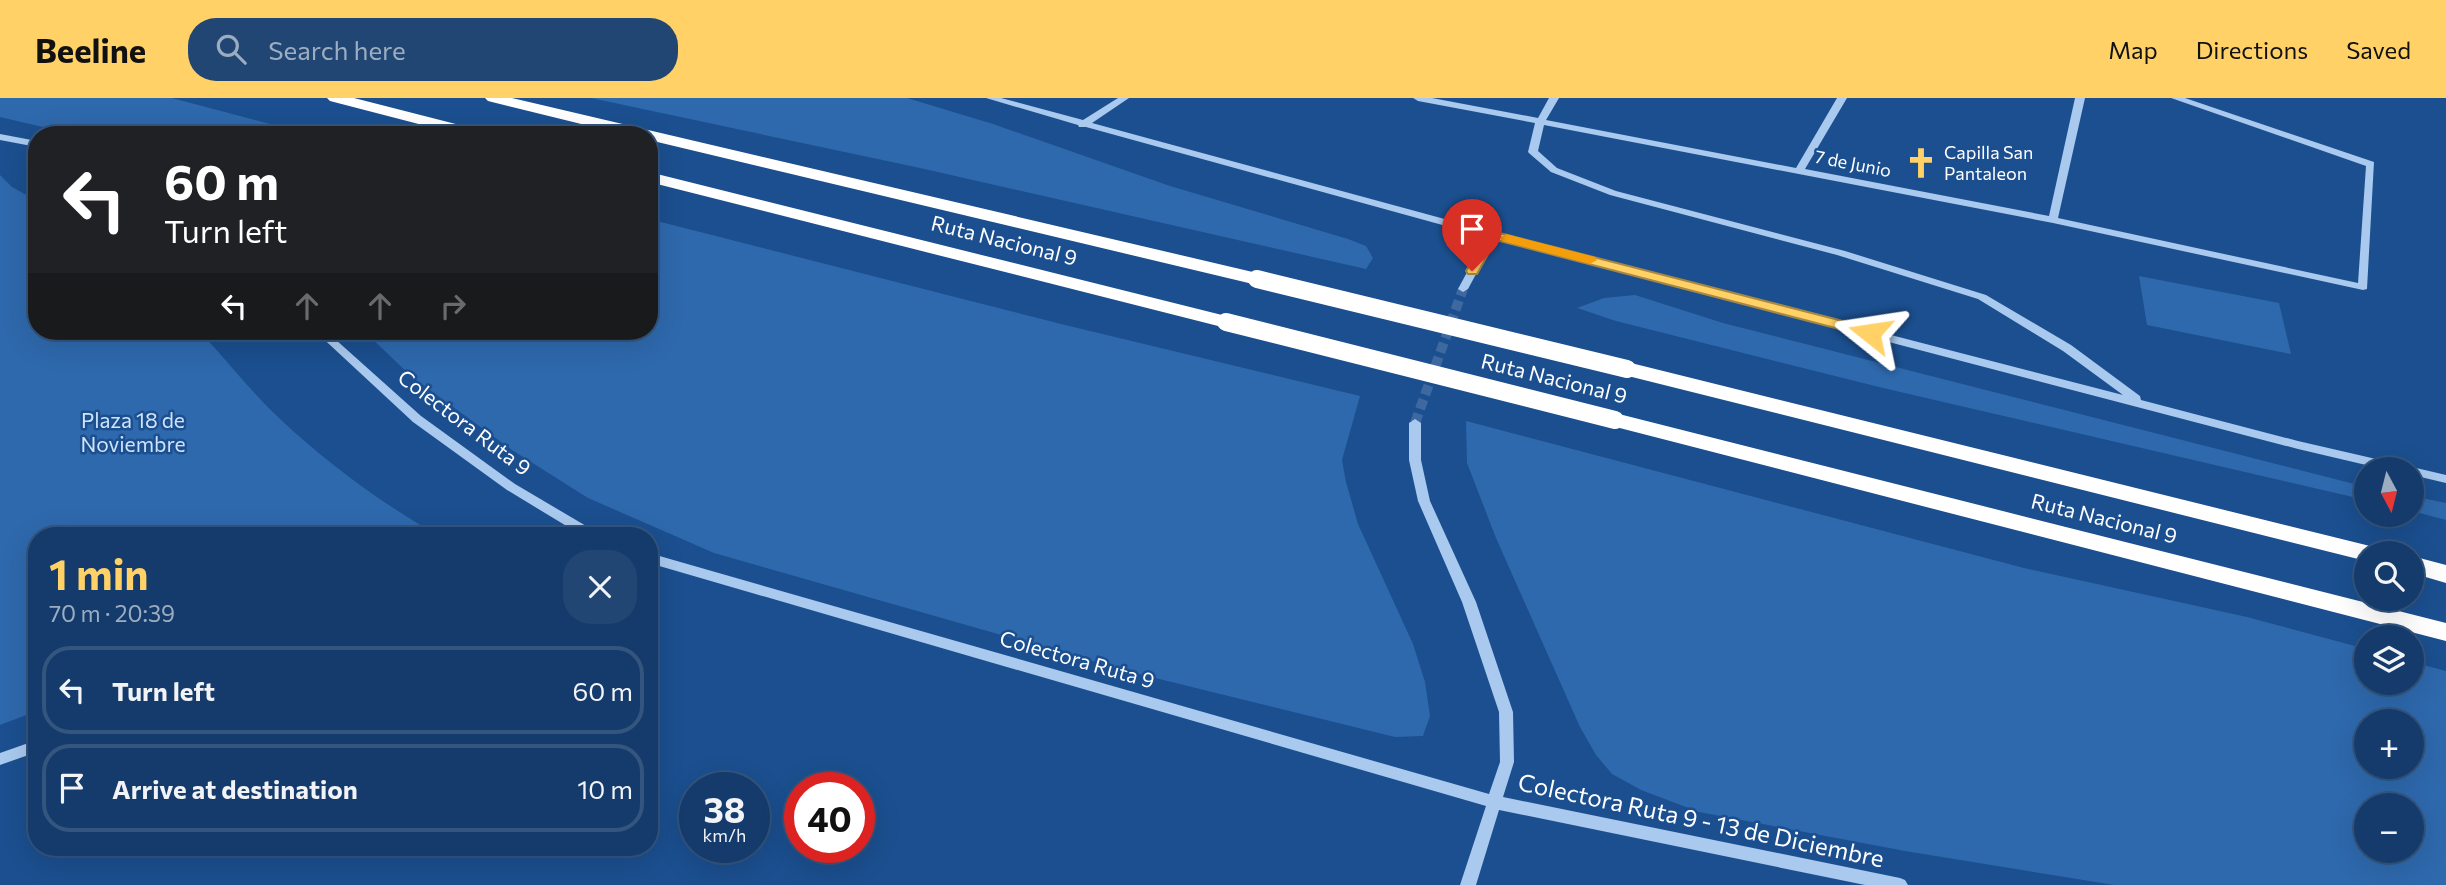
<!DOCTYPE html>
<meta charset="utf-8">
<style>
:root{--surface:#143b6b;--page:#214673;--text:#f1f3f6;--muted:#9dadc1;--line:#33557e;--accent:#ffd166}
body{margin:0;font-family:Commissioner,sans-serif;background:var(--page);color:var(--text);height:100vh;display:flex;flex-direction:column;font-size:26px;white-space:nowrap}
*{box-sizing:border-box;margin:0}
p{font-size:23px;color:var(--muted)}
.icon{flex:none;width:38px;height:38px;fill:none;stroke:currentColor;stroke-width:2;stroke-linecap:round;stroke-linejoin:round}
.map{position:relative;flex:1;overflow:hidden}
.panel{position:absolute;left:28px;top:429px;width:630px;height:329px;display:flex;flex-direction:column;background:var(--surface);border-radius:28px;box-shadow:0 7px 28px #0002,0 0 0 2px var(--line)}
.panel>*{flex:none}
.hud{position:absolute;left:28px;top:28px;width:630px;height:214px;border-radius:28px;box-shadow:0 7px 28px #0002,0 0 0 2px var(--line);background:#202124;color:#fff;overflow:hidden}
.needle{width:46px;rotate:173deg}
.tools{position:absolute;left:2354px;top:359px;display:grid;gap:14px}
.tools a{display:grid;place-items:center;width:70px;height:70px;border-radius:50%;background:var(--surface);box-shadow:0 7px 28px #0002,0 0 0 2px var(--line);font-size:35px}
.speed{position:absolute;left:679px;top:674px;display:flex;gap:14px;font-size:35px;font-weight:700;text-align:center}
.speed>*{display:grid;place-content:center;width:91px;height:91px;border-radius:50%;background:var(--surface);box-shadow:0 7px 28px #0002,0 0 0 2px var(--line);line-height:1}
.speed small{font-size:18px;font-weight:400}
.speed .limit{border:10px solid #d22;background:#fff;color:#111}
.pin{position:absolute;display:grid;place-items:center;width:60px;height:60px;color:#fff;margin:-72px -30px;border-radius:50% 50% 50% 0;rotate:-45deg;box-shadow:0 0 7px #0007}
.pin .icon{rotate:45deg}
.me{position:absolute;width:77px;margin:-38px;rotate:285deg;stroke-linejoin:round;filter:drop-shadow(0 0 5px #0008)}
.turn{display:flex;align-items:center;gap:24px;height:147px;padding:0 21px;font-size:32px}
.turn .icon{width:91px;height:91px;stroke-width:2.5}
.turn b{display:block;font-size:49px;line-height:60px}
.lanes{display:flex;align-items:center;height:66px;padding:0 21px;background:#0003;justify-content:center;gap:35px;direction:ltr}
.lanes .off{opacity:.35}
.round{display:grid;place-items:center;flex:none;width:74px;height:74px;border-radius:28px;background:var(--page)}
.headline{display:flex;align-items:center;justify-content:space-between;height:119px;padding:0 21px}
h1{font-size:42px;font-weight:700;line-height:52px;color:var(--accent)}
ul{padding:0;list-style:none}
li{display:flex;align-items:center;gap:21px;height:88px;margin:0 14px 10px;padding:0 7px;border:4px solid var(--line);border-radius:28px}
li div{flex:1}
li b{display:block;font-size:26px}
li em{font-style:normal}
header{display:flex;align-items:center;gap:42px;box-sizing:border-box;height:98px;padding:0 35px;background:var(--accent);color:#111}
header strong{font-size:33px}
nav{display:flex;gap:38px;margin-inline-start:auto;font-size:24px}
.search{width:490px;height:63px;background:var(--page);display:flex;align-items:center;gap:18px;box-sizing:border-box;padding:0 24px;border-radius:28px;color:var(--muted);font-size:26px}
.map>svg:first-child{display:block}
.green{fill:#2e69ad;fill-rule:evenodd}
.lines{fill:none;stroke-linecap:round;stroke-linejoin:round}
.minor-tunnel{stroke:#3d69a0;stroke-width:10;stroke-dasharray:10 5;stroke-linecap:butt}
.minor{fill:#a9c9ee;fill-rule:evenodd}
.highway{fill:#fff;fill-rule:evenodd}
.highway-bridge{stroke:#fff;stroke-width:18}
.route{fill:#ffd166;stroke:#a68842;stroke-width:2}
.slow{fill:#f59e0b}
.labels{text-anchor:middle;stroke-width:5;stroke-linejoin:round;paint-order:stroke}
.far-poi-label{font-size:18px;fill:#fff;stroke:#1b4f8f;text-anchor:start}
.far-street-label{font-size:18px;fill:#fff;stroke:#1b4f8f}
.street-label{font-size:21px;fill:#fff;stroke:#1b4f8f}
.park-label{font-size:21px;fill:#cfe3fa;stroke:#1b4f8f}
.near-street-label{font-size:24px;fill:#fff;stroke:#1b4f8f}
</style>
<header>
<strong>Beeline</strong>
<div class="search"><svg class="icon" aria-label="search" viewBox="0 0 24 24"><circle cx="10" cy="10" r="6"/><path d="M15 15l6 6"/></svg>Search here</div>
<nav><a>Map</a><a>Directions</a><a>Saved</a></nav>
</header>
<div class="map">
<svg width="2446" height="787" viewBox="0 0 2446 787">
<rect width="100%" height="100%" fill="#1b4f8f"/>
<path class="green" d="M0 0H172L312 37H77L0 19Z
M591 0H907L993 26 1170 88 1348 141 1366 148 1373 160 1366 171 920 70Z
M0 77 12 89 37 103V233H199C226 261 250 293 279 320 327 365 380 404 437 437L37 438V613L0 627Z
M649 121 1061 226 1360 298 1342 362 1346 384 1358 426 1413 546 1425 584 1430 618 1423 638 1395 639 1135 575 714 455 588 400 512 352 412 279 364 233H649Z
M2139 178 2279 205 2291 256 2147 227Z
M1635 197 1723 225 2366 389V402L1883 290 1616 223 1577 210 1604 200Z
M1466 323 2024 470 2247 519 2366 551V584H2412V564L2446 573V787H2114L1905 753 1699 714 1641 692 1612 676 1596 657 1580 629 1496 440 1467 365ZM2366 623H2412V668H2366ZM2412 707V752H2366V707Z
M2412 398 2446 405V422L2412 413Z"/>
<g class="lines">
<path class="minor-tunnel" d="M1415 325 1463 191"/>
<path class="minor" d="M986 0H1001L1083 22 1118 0H1129L1092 25 1496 135 2123 297 2063 253 1978 201 1837 157 1610 97 1551 74 1530 56 1528 54 1535 25 1418 3 1413 0H1432L1538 20 1549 0H1559L1546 22 1796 70 1837 0H1847L1805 71 2049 118 2075 0H2085L2058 120 2358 185 2366 68 2171 0H2185L2374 64 2367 191 2363 192 2053 125 1544 27 1538 53 1557 70 1616 93 1845 153 1986 197 2071 247 2140 298 2141 302 2298 343 2402 367 2408 370 2412 369 2446 377V385L2412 377V371H2383L2298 351 1495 141 1468 191 1463 194 1458 191 1486 139 1086 29H1079L1078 27Z
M0 36 37 43V49L0 42Z
M315 233H326L421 318 515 386 598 435 600 438H583L507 392 413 324Z
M1415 321 1421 325V362L1430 403 1476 504 1513 614 1514 664 1503 699 1900 780 1905 782 1908 787H1865L1499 712 1476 787H1460L1486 708 649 465V455L1489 696 1500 664 1499 614 1462 504 1418 403 1409 362V325Z
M37 642V654L0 667V655Z"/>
<path class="highway" d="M327 0H354L487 34 489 37H461L330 3Z
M485 0H512L1257 175 1266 181 1257 187 649 42V37H626L488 3Z
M649 74 1226 218 1233 220 1235 224 1233 228 1226 230 649 84Z
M1627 264 2366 447 2374 449 2377 455H2366V463L1620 276 1617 271 1620 266Z
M1615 315 2446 525V543L1608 327 1605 322 1608 317Z
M2412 458 2446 467V485L2412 475Z"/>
<path class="highway-bridge" d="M1257 181 1627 271
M1226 224 1615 322"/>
</g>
<path class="route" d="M1492 133 1870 230 1878 235 1870 239 1496 142 1477 176H1468L1466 173 1486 137Z"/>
<path class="slow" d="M1506 136 1595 159 1597 162 1590 166 1502 143 1500 140Z"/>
<defs>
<symbol id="church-bare" viewBox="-9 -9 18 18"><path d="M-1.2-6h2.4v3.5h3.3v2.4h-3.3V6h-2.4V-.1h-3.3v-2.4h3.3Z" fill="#ffd166" stroke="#1b4f8f" stroke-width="2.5" paint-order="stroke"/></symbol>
</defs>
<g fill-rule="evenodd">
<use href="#church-bare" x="1899" y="43" width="44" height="44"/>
</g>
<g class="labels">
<g class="far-poi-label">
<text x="1944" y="61">Capilla San<tspan x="1944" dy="21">Pantaleon</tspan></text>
</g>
<g class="far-street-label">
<text transform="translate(1853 66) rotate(11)" y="6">7 de Junio</text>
</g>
<g class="street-label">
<text transform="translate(1004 143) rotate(14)" y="7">Ruta Nacional 9</text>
<text transform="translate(1554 281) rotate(14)" y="7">Ruta Nacional 9</text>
<text transform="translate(464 325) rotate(37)" y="7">Colectora Ruta 9</text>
<text transform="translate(2104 421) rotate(14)" y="7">Ruta Nacional 9</text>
<text transform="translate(1077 562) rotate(16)" y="7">Colectora Ruta 9</text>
</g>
<g class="park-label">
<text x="133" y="330">Plaza 18 de<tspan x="133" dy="24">Noviembre</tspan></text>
</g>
<g class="near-street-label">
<text transform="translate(1701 723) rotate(12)" y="8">Colectora Ruta 9 - 13 de Diciembre</text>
</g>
</g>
</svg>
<div class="tools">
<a><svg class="needle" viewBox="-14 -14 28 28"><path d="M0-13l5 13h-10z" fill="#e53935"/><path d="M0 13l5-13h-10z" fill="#9dadc1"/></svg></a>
<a><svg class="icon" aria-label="search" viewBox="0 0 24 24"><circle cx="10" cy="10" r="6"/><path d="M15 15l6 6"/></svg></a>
<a><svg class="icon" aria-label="layers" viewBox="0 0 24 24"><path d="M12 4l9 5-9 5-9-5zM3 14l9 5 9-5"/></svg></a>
<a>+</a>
<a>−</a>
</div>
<div class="speed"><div>38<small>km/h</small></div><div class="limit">40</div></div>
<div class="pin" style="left:1472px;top:173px;background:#d93025"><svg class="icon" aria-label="arrive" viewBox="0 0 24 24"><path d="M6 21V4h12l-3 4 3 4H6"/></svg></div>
<svg class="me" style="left:1870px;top:235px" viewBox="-20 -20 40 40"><path d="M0-17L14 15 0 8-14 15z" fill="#ffd166" stroke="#fff" stroke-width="4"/></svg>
<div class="hud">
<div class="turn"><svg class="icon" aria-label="left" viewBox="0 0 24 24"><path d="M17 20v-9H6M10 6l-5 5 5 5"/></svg><div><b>60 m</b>Turn left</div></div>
<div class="lanes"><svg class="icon" aria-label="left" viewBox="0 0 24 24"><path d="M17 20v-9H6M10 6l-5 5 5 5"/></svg><svg class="icon off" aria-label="ahead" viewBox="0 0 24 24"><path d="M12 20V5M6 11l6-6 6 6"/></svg><svg class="icon off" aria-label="ahead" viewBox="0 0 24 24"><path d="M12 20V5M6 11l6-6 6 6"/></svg><svg class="icon off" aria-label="right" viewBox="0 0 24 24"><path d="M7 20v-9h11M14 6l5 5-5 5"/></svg></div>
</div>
<section class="panel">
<div class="headline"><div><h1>1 min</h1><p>70 m · 20:39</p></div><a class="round"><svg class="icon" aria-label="close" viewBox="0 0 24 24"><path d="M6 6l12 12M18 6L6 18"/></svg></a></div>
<ul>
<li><svg class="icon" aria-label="left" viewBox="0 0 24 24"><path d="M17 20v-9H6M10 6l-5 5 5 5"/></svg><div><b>Turn left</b></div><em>60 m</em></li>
<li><svg class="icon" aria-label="arrive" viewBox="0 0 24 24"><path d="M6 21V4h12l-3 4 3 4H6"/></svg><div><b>Arrive at destination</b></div><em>10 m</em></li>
</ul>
</section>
</div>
